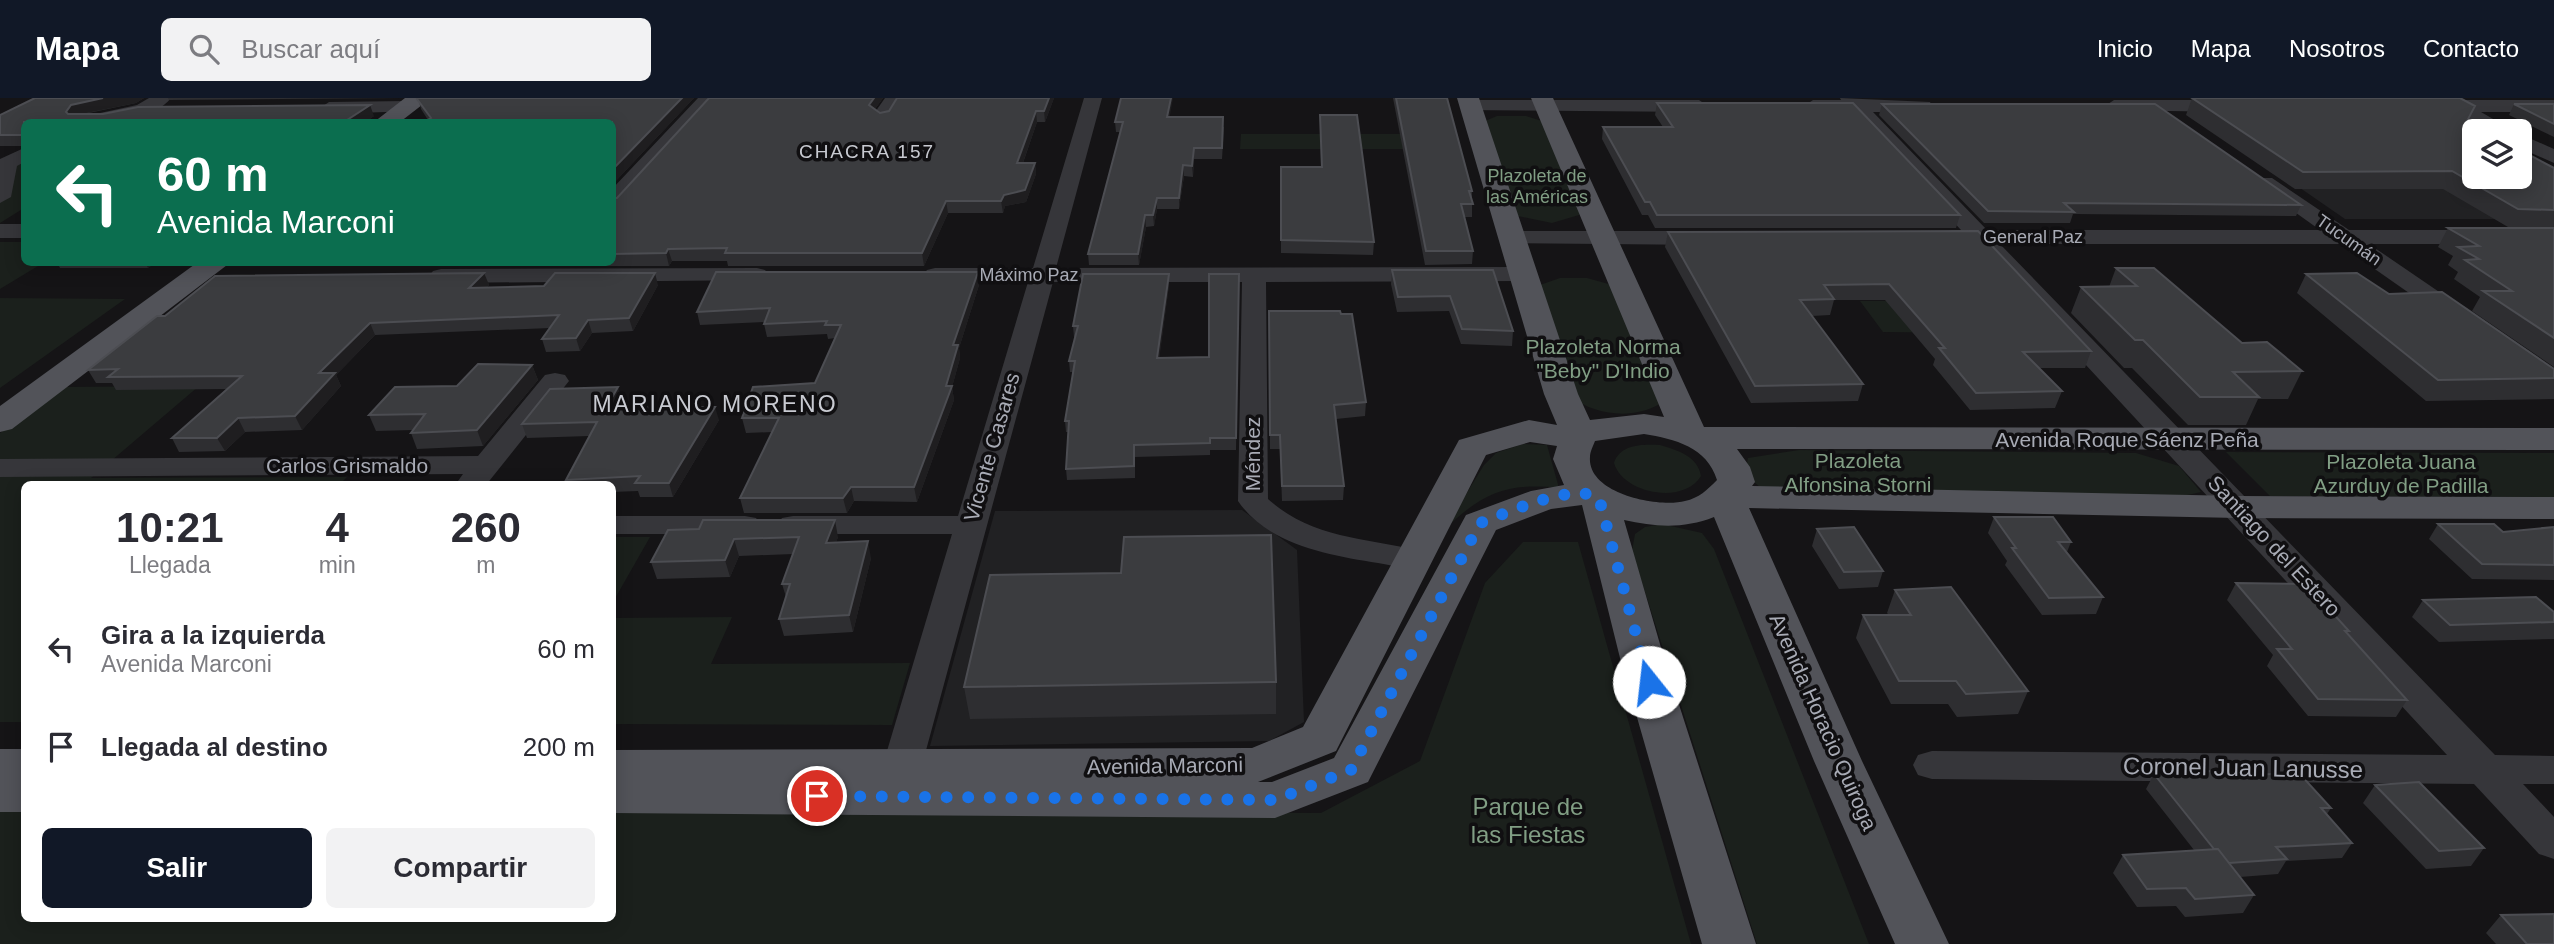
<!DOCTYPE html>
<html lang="es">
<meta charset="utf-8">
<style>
:root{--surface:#fff;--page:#f2f2f3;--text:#2b2b33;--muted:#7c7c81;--accent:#111827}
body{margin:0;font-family:Arial,sans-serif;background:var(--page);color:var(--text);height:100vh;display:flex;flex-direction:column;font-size:26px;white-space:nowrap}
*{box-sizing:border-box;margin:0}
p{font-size:23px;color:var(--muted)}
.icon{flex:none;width:38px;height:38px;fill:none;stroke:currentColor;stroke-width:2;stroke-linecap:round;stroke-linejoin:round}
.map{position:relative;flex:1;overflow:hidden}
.details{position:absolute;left:21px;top:383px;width:595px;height:441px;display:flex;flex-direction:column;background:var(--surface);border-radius:10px;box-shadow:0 4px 18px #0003}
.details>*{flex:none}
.top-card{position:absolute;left:21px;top:21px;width:595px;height:147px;border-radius:10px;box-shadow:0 4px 18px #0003;background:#0b6e4f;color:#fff;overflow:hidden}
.fabs{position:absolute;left:2462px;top:21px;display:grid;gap:14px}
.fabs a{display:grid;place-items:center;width:70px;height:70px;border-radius:10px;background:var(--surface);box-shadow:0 4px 18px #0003;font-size:35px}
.pin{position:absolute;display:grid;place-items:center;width:60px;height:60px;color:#fff;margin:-30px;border:4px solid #fff;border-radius:50%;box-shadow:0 2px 7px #0007}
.me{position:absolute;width:77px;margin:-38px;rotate:344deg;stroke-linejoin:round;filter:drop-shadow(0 0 5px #0008)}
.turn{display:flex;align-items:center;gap:24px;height:147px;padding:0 21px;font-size:32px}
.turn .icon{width:91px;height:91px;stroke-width:2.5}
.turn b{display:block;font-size:49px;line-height:60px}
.eta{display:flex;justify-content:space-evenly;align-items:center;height:119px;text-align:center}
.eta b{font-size:42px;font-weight:700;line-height:49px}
.cta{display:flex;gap:14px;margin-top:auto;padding:14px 21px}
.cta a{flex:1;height:80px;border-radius:10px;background:var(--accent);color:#fff;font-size:28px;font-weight:700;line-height:80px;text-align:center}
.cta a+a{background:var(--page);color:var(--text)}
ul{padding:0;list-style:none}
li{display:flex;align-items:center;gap:21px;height:98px;padding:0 21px}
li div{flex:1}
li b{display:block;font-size:26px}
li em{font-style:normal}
header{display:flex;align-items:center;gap:42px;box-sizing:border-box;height:98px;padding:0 35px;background:var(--accent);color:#fff}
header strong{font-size:33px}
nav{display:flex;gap:38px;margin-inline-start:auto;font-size:24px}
.search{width:490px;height:63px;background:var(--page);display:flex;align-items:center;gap:18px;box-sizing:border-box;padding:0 24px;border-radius:10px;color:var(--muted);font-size:26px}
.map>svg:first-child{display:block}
.built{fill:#212123}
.green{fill:#1b201c}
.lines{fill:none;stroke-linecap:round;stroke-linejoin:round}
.minor{fill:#36363a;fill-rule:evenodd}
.major{fill:#525359;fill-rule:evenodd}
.wall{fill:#2e2e31}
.shaded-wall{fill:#1f1e20}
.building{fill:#3b3c3f;stroke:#4c4d52;stroke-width:2}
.route{stroke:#1a73e8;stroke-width:12;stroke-dasharray:0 21.6}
.labels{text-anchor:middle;stroke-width:7;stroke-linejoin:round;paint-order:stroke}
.far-park-label{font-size:18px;fill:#819e84;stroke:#100f11}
.far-street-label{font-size:18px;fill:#a8abb5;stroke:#100f11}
.far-neighbourhood-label{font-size:19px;letter-spacing:2px;fill:#c8cad1;stroke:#100f11}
.park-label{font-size:21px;fill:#819e84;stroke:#100f11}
.street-label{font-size:21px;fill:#a8abb5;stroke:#100f11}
.neighbourhood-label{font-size:23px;letter-spacing:2px;fill:#c8cad1;stroke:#100f11}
.near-street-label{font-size:24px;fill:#a8abb5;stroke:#100f11}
.near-park-label{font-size:24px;fill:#819e84;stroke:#100f11}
</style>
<header>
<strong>Mapa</strong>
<div class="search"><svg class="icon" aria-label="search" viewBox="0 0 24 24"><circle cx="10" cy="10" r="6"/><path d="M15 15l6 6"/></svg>Buscar aquí</div>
<nav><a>Inicio</a><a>Mapa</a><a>Nosotros</a><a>Contacto</a></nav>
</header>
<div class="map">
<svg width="2554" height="846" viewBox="0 0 2554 846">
<rect width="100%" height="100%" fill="#151416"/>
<path class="built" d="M2194 17 2474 33V79H2520L2554 121H2345Z
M1242 412 1297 452 1304 624 1269 643 930 648 995 413Z"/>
<path class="green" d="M1497 18H1526L1545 24 1581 113 1579 117 1552 125 1518 118 1485 23Z
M1241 36H1453L1432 51H1240Z
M24 58V110L0 125V63Z
M0 144H24V164L43 165 0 191Z
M1560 180H1587L1612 187 1660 306C1631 322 1597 317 1570 299L1540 187Z
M0 200 125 201 0 290Z
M1860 203H1923L1981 235 1883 234Z
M199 288 91 380 347 379 339 387H24V624H0V335L61 289Z
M1523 346 1547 347 1559 390C1506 384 1481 396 1444 432L1484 367 1496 355Z
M1660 347C1677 352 1698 358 1701 378 1684 407 1623 396 1614 365 1620 346 1642 346 1660 347Z
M1799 352 2136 355 2179 368 2201 394 2175 400 1761 390 1745 376 1748 360Z
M2226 354 2554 355V399L2270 398Z
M1662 426 1702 435 1714 451 1869 846H1757L1632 453 1635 436 1645 429Z
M613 439H650L613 504 612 439Z
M1523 444H1578L1691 846H0V708H24V821H612L613 712 1321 715 1420 663 1485 485Z
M732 519 711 566 910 565 892 627 613 626V520Z"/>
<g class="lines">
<path class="minor" d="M149 0H171C152 24 103 27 74 24L77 20 137 7Z
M698 0H717L620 109 612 110V91Z
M885 0H903L890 21 883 23 873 17Z
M1084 0H1102L1056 170 1523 169 1531 171 1535 176 1531 181 1523 183 1266 184 1268 401C1313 442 1370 440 1426 454L1430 461 1426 468C1409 472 1394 468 1378 465 1329 457 1268 447 1238 403L1242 184H1053L915 693 909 703 895 708 881 703 875 693 952 436H793L782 434 777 427 782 420 793 418H958L1028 184H935L927 182 923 177 927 172 935 170H1033Z
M1840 0 1930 4 1932 8 1923 14H1873L1987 132H2320L2258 88 2254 84 2258 80H2272L2349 132H2554V146H2369L2470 215 2474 220 2470 225H2452L2339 146H2000L2495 657 2554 658V686H2523L2554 719V761L2539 756 2474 686 1932 681 1918 677 1913 667 1918 657 1932 653 2447 657 1974 146 1932 144 1929 139 1932 134 1961 132 1851 14H1813L1804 8 1813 2H1841Z
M1470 2H1699L1708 8 1699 14 1463 12 1461 8 1463 4Z
M2114 2H2231L2240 8 2231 14 2107 12 2105 8Z
M2433 2H2554V14H2481L2514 33H2490L2453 14 2426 12 2424 8Z
M407 3 416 9 414 13 329 16 320 10 329 4Z
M2520 36 2554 51V65L2520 50Z
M24 50V64L17 68 11 99 0 105V61Z
M0 126H24V140H0Z
M1512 133H1710L1721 140 1710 147 1504 145 1501 140 1504 135Z
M757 170 765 172 769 177 765 182 441 185 433 183 429 178 433 173 441 171Z
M555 275 565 277 569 283 486 387H460L458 383 463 376 0 379V361L478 358 545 277Z
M612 418H745L756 420 761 427 756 434 745 436H612Z"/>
<path class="major" d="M405 0H431L400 24H374Z
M1457 0H1479L1578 296 1590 322 1644 316 1664 319 1531 0H1553L1704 329 2554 330V352L1737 351 1750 369 1755 384 1752 388 2238 398 2554 399V421L2238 420 1749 410 1862 663 1949 846H1895L1814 663 1714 419C1684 431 1655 429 1624 422L1664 560 1756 846H1702L1620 560 1582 407 1551 411 1496 432 1368 684 1275 720 612 715V652L1252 650 1303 629 1459 342 1529 322 1557 327 1544 296ZM1644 336C1675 341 1707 349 1717 382 1707 392 1699 400 1685 403 1659 410 1587 396 1590 359 1590 354 1593 348 1595 343ZM1530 344 1557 348 1553 361 1564 387 1531 393 1466 417 1334 660 1272 684H1258L1336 653 1486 357Z
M198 164H231L12 331 0 334V308Z
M0 651H24V714H0Z"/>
</g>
<path class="wall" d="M35 0H144L136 5 84 16 374 18 365 24H24V48H0V17Z
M168 0H400L169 2Z
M418 0H694L612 87V24L428 22 421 11Z
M709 0H883L875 11 880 15 889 13 897 0H1054L1045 24H1037L1023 65H1035L1036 76 1026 104 1005 108 1003 115H948L924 168H728L727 163H672L669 168H574L573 164H612V100H617Z
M1393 0H1447L1472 93V119H1464L1473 153 1472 166 1425 167Z
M2192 0 2467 23 2554 70V269L2472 213 2480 199 2454 181 2458 174 2448 167 2453 158 2438 149 2448 130H2549L2508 129 2443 91H2295L2186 17Z
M1657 5 1960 117 1956 130H1655L1648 117H1642L1602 41 1603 29H1663L1655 17Z
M1882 6 2301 107 2296 118 2073 116 2070 125H1984L1879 17Z
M2514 6H2554V39L2509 17Z
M1320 17 1374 144 1373 157 1281 155V69H1321Z
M1170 19 1224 29 1222 61H1194L1193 79 1184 78 1179 111H1157L1154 128 1146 129 1139 167H1089L1088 156 1120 34H1116L1115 24Z
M1978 133 2091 253 2085 270H2039L2062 293 2055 310 1970 312 1933 267 1935 261 1885 202H1834L1830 217 1812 218 1863 286 1858 303 1751 305 1665 149 1668 134Z
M57 164H156L148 170H60Z
M287 164H511L508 168H289Z
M2116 170 2242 245 2302 273 2288 301H2258L2246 327H2188L2132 270H2124L2071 215 2081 189H2109Z
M1392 172H1493L1513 233 1512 248 1461 246 1449 213 1397 214 1391 186Z
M484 175 489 187 487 189 658 187 633 233 592 235 580 253 546 254 542 241 550 230 375 237 336 277 341 288 302 332 245 334 225 353 179 354 172 340 227 291 116 292 112 285H96L88 272 165 218Z
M1169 176V187L1159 260 1209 259 1239 176 1236 352H1210V357L1135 359V380L1067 382 1066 371 1068 334H1066L1065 323 1073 274H1070L1069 263 1075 239H1074L1073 228Z
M2306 176 2389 196 2554 271V301L2426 303 2297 195Z
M979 187 959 250 960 260 952 289 954 302 917 404 854 403 847 415H744L740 400 772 334 746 335 742 320 815 285 835 240 828 241 827 236 767 239 764 226 765 224 700 227 697 214Z
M1269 213 1341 216 1366 304 1365 318 1336 321 1344 388 1343 402 1282 403 1280 351H1270Z
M532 267 538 282 483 348 417 351 411 335 413 332 376 333 369 317 457 288Z
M622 303 618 310 719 322 673 399H640L638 393 612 394V387H567L566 382 589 338 527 340 522 326Z
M1994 419 2071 444 2067 454 2103 499 2096 516 2042 517 2005 467 2007 463 1988 435Z
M2438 426 2503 434 2554 429V482L2472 481 2429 441Z
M1817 431 1883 473 1878 489 1839 491 1812 448Z
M668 432 838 439 836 444 871 460 853 534 784 538 779 521 786 499 782 486 793 456 739 458 730 479 657 481 651 464Z
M2236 485 2349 533 2347 535 2407 602 2396 619 2308 618 2267 568 2273 557 2227 502Z
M1895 492 2028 593 2018 616 1957 619 1948 606H1891L1856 540 1863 517H1889L1887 515Z
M2423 502 2554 514V541L2439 544 2412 519Z
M1276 584V616L970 621 964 589Z
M2154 676 2217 678 2331 710 2327 716 2352 745 2342 760 2286 763 2278 776 2240 779 2254 797 2243 815 2185 819 2176 808 2137 809 2113 775 2123 757 2194 752 2146 691Z
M2375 687 2484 750 2471 768 2426 771 2363 705Z
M2501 817 2554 846H2496L2486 835Z"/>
<path class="shaded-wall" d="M103 0H144L136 5 76 17 71 24 66 14 71 7Z
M682 0H694L612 87V72Z
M874 0H883L870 18 869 7Z
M1049 0H1054L1045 24 1044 13Z
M1171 0H1173L1168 29 1167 19Z
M370 7 374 18 365 24H348L347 22Z
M1036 13 1037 24 1019 76 1017 65Z
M1194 50V61L1193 79 1192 68Z
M1035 65 1036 76 1026 104 1005 108 1003 115 1001 103 1004 97Z
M1183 67 1184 78 1179 111V100Z
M1157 100V111L1154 128 1153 117Z
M946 103 948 115 924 168 922 155Z
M1145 117 1146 129 1139 167 1138 156Z
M668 151 672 163 669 168 666 155Z
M145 164H156L148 170Z
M978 174 979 187 959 250 960 260 952 289 954 302 917 404 914 389 946 288 953 247Z
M484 175 489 187 474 202 469 190Z
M655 175 658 187 633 233 629 220Z
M1169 176V187L1158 271 1157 260Z
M588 222 592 235 580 253 576 240Z
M370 225 375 237 336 277 341 288 302 332 295 318 319 275Z
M532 267 538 282 483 348 477 332Z
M618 289 622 303 610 324 606 310Z
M715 309 719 322 673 399 669 385Z
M238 320 245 334 225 353 217 340Z
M851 389 854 403 847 415 843 400Z
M835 422 838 439 830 461 826 445Z
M734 441 739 458 730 479 725 462Z
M868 443 871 460 853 534 849 517Z"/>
<path class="building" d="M35 0H103L71 7 66 14 68 16H103L138 9 370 7 347 22 341 23 338 24H24V37H0V17Z
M418 0H682L612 72V24H424L431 20 417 1Z
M709 0H874L869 7 880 15 889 13 897 0H1049L1044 13H1036L1017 65H1035L1025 92 1004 97 1001 103H946L922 155H725L727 150 668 151 666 155 612 156V100H617Z
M1121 0H1171L1167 19H1223L1222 50H1194L1192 68 1183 67 1179 100H1157L1153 117H1145L1138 156H1088L1123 24H1115Z
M1396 0H1447L1472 93H1469L1473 106H1461L1473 153H1426Z
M2192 0H2460L2475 8 2467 23 2485 33H2474V79H2520V52L2554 70V112L2518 111 2452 73 2303 74Z
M1657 5H1853L1960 117H1657L1650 104H1645L1603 29H1673Z
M1882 6H2155L2301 107 2064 105 2074 114 1988 113Z
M2514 6H2554V26Z
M1320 17H1357L1374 144 1281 142V69H1322Z
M2448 130H2554V240L2483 193H2512L2465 162 2479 161 2458 149 2479 148Z
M1978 133 2091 253 2023 254 2062 293 1976 295 1939 250H1945L1889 186 1824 187 1834 201 1800 202 1863 286 1755 288 1668 134Z
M2116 170H2154L2242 245 2267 244 2302 273 2233 274 2259 299H2200L2143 242H2135L2081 189 2137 188Z
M1392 172H1493L1513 233 1462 231 1450 198 1398 199Z
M716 174H978L953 247H958L946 288H952L914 389H851L843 400H740L779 320H742L753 289 815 285 841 227H825L827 223 764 226 770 210 697 214Z
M484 175 469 190 544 188 555 175H655L629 220 588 222 576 240 542 241 559 217 370 225 319 275H335L295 318 238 320 217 340H172L242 278 108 279 118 271 88 272 157 218H165L215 178Z
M2357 175 2389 196 2442 194 2554 271V280L2438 282 2306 176Z
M1083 176H1169L1157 260 1209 259V176H1239L1236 340H1210V345L1134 347V368L1066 371 1069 323H1065L1075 263H1069L1078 228H1073Z
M1269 213H1340L1341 216H1352L1366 304 1334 307 1344 388H1282L1280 337H1270Z
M478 266 532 267 477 332 411 335 425 316 369 317 395 289 457 288Z
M618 289 606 310 715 309 669 385H635L640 378 566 382 597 324 522 326 550 291Z
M1994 419H2053L2071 444H2058L2103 499 2049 500 2012 450H2016Z
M703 422H835L826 445 868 443 849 517 779 521 790 486H782L799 439 734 441 725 462 651 464 668 432 699 431Z
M2438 426H2494L2503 434 2554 429V467L2482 466Z
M1854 429 1883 473 1844 474 1817 431Z
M1271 437 1276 584 964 589 990 477 1121 475 1124 439Z
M2236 485 2306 486 2349 533H2345L2407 602 2318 601 2277 551H2292Z
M1951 489 2028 593 1966 596 1956 583H1899L1863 517H1911L1895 492Z
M2536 499 2554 514V524L2450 527 2423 502Z
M2212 673 2217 678 2299 675 2331 710H2321L2352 745 2276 749 2287 761 2229 765 2218 751H2214L2154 676Z
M2419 684 2484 750 2439 753 2375 687Z
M2218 751 2254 797 2195 801 2186 790 2147 791 2123 757Z
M2554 816V846H2527L2501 817Z"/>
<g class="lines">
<path class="route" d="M817 698 1275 702 1351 672 1480 425C1508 415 1572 384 1599 400L1649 584"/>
</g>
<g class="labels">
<g class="far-park-label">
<text x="1537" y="84">Plazoleta de<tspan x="1537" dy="21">las Américas</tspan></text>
</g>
<g class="far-street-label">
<text x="2033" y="145">General Paz</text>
<text transform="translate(2349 142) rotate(35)" y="6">Tucumán</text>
<text x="1029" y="183">Máximo Paz</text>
</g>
<g class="far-neighbourhood-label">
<text x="867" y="60">CHACRA 157</text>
</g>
<g class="park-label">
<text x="1603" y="256">Plazoleta Norma<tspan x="1603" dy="24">"Beby" D'Indio</tspan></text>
<text x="1858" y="370">Plazoleta<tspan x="1858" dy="24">Alfonsina Storni</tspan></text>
<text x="2401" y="371">Plazoleta Juana<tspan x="2401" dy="24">Azurduy de Padilla</tspan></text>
</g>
<g class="street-label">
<text x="2127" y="349">Avenida Roque Sáenz Peña</text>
<text transform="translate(992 349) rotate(-74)" y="7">Vicente Casares</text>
<text transform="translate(1253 356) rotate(-90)" y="7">Méndez</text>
<text x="347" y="375">Carlos Grismaldo</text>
<text transform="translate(2274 448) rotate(47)" y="7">Santiago del Estero</text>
<text transform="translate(1823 624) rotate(66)" y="7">Avenida Horacio Quiroga</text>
<text transform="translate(1165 668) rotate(-1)" y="7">Avenida Marconi</text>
</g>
<g class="neighbourhood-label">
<text x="715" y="314">MARIANO MORENO</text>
</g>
<g class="near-street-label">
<text transform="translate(2243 670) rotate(1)" y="8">Coronel Juan Lanusse</text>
</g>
<g class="near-park-label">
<text x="1528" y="717">Parque de<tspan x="1528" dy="28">las Fiestas</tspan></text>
</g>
</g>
</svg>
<div class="fabs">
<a><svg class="icon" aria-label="layers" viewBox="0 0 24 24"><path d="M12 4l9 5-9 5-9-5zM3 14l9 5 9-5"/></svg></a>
</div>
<div class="pin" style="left:817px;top:698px;background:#d93025"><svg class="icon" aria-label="arrive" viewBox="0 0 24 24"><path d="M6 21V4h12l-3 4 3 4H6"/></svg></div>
<svg class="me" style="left:1649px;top:584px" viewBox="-20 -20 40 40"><circle r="19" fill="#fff"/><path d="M0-13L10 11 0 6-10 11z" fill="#1a73e8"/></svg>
<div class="top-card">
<div class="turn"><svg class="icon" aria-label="left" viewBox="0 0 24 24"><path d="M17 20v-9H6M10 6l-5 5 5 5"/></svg><div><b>60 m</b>Avenida Marconi</div></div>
</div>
<section class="details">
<div class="eta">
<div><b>10:21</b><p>Llegada</p></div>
<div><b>4</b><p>min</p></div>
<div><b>260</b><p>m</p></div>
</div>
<ul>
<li><svg class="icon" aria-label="left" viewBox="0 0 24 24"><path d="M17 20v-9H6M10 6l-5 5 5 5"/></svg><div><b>Gira a la izquierda</b><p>Avenida Marconi</p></div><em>60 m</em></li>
<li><svg class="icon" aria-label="arrive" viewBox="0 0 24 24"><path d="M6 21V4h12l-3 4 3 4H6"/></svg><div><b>Llegada al destino</b></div><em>200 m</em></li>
</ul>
<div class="cta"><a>Salir</a><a>Compartir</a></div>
</section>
</div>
